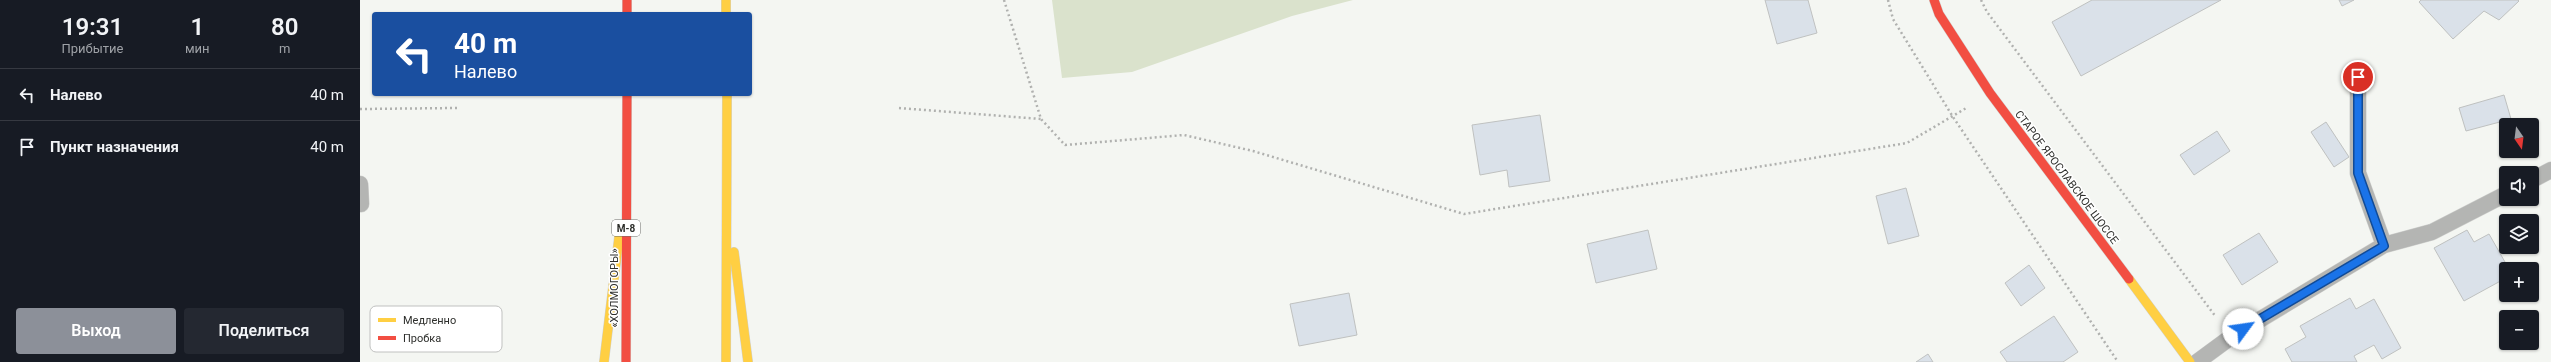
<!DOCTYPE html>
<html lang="ru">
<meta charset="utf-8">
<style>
:root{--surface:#171b24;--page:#242831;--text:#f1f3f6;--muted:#9ea1a6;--line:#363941;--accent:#8c9099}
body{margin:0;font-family:Roboto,sans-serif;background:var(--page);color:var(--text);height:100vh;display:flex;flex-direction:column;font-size:15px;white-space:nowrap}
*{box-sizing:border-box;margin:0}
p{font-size:13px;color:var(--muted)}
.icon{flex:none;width:22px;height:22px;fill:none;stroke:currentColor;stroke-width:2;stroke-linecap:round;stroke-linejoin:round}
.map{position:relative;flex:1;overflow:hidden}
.sheet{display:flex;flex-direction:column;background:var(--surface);width:360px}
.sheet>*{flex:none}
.hud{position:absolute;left:12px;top:12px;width:380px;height:84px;border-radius:4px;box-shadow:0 1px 3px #0004;background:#1a4fa0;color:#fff;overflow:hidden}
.needle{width:26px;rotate:166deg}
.fabs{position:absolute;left:2139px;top:118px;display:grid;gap:8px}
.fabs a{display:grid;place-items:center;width:40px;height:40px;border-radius:4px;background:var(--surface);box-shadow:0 1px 3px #0004;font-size:20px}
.pin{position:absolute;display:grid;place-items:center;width:34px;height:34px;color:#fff;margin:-17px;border:2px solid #fff;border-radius:50%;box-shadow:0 1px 4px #0007}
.me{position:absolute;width:44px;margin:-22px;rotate:59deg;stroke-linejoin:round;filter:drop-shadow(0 0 3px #0008)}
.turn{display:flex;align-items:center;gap:14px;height:84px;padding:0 16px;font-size:18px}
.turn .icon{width:52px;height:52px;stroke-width:2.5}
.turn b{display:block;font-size:28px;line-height:34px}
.eta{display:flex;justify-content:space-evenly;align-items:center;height:68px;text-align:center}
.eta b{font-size:24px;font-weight:600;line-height:28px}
.primary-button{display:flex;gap:8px;margin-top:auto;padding:8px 16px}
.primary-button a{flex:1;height:46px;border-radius:4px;background:var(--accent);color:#fff;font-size:16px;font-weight:600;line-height:46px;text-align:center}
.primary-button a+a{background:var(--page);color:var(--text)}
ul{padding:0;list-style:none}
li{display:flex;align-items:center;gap:12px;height:52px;padding:0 16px;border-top:1px solid var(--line)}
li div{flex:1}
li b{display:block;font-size:15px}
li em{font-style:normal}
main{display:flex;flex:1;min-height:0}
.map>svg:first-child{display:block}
.green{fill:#dae2cc}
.building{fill:#dae1e9;stroke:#bfc1c0}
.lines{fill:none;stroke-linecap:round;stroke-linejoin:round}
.lane-casing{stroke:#d0d1cf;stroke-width:17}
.slow-casing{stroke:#d0d1cf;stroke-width:10}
.jam-casing{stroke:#d0d1cf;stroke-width:10}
.path{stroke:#b0b1af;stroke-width:2.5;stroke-dasharray:2 3;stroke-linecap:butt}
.lane{stroke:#b4b5b3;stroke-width:16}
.slow{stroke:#ffcf43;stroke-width:9}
.jam{stroke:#f24e42;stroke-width:9}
.route-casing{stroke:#114b97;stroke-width:10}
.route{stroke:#1a73e8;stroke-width:7}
.labels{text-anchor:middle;stroke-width:3;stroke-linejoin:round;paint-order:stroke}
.shield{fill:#fff;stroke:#6d6d6b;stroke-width:1}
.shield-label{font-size:10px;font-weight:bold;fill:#2e2f2c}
.street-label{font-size:11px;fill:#2e2f2c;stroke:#fff}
.key{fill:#fff;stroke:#c0c1c0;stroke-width:1}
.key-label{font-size:11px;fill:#2e2f2c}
</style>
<main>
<section class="sheet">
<div class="eta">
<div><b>19:31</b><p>Прибытие</p></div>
<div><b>1</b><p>мин</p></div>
<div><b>80</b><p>m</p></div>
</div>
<ul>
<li><svg class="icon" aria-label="left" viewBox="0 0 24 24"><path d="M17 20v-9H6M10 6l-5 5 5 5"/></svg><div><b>Налево</b></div><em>40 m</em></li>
<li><svg class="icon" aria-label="arrive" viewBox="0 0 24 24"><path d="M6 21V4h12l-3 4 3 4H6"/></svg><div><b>Пункт назначения</b></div><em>40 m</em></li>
</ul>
<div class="primary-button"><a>Выход</a><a>Поделиться</a></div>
</section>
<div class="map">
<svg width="2191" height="362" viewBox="0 0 2191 362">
<rect width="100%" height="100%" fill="#f4f6f2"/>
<path class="green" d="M692 0H993L932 16 772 72 702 78Z"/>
<path class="building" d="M1405 0H1448L1457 33 1417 44Z
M1732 0H1861L1721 76 1692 22Z
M1979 0H1994L1982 6Z
M2061 0H2158L2159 1 2139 20 2124 11 2093 39 2059 2Z
M2144 95 2151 119 2106 131 2099 108Z
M1180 115 1190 181 1149 187 1147 170 1120 175 1112 125Z
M1966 122 1989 157 1974 167 1951 132Z
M1857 131 1870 151 1834 175 1820 155Z
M1546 188 1559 236 1528 244 1516 196Z
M1288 230 1297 269 1236 283 1227 244Z
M2107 230 2114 242 2129 234 2149 269H2146V278L2104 301 2074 248Z
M1899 233 1918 262 1882 285 1863 255Z
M1669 265 1685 288 1661 306 1645 283Z
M989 293 997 335 939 346 930 304Z
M1990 298 1996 309 2014 299 2041 348 2022 359 2014 345 1994 356 1997 362H1932L1925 349 1946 337 1940 326Z
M1694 316 1718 352 1703 362H1647L1640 352Z
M1568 354 1573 362H1556Z"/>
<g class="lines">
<defs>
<path id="lane" d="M1998 77V173L2024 245
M2172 180 2191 170
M0 184 1 204
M1837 362 1871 337 2024 245 2072 232 2146 194"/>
<path id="slow" d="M366 0V14
M374 252 388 362
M1769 279 1830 362
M244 362 259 237
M366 362 367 94"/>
<path id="jam" d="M267 0V14
M1574 0 1579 14 1630 93 1769 279
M266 362 267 94"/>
</defs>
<use href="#lane" class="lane-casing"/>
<use href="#slow" class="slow-casing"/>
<use href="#jam" class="jam-casing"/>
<path class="path" d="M644 0 681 119 705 145 824 135 893 151 1104 214 1547 143 1608 107
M1528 0 1533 19 1593 117 1758 362
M1621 0 1627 12 1856 317
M539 108 681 119
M0 109 97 108"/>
<use href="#lane" class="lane"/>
<use href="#slow" class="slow"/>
<use href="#jam" class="jam"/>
</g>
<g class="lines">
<defs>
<path id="route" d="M1883 329 2024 246 1998 173V77"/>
</defs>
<use href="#route" class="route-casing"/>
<use href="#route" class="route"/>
</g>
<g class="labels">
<rect class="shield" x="252" y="220" width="28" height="16" rx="3"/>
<g class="shield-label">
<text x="266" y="232">М-8</text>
</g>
<g class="street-label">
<text transform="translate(1707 177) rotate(53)" y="4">СТАРОЕ ЯРОСЛАВСКОЕ ШОССЕ</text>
<text transform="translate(254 288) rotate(-90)" y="4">«ХОЛМОГОРЫ»</text>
</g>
</g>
<rect x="10" y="306" width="132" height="46" rx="6" class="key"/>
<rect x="18" y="318" width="18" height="4" fill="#ffcf43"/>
<rect x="18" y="336" width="18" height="4" fill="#f24e42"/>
<g class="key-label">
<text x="43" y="324">Медленно</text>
<text x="43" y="342">Пробка</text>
</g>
</svg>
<div class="fabs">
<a><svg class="needle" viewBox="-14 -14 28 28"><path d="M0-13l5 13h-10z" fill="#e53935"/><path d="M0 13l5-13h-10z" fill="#9ea1a6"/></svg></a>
<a><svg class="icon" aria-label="sound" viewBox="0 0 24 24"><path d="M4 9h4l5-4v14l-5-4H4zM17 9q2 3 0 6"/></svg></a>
<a><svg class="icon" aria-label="layers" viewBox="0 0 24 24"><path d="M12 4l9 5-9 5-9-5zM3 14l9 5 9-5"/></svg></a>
<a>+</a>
<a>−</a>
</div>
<div class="pin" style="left:1998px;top:77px;background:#d93025"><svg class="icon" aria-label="arrive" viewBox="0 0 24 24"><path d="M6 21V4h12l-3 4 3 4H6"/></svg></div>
<svg class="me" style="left:1883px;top:329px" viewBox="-20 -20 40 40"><circle r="19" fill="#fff"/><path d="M0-13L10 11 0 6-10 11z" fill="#1a73e8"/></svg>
<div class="hud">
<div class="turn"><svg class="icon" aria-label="left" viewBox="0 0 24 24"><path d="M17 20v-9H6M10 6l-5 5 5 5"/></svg><div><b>40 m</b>Налево</div></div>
</div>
</div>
</main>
